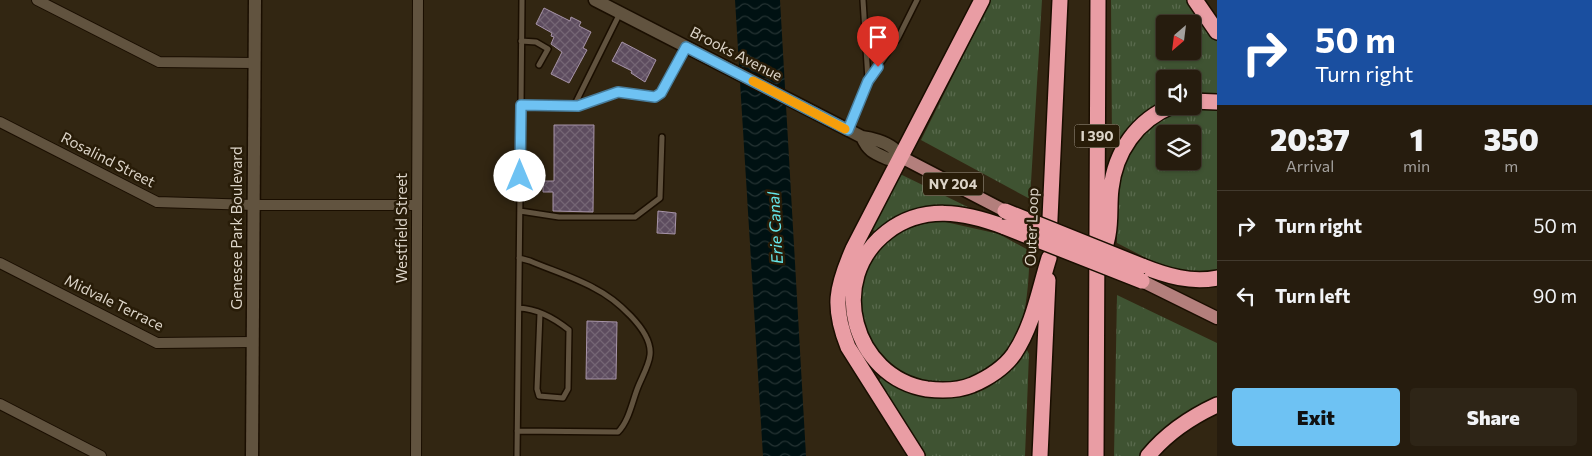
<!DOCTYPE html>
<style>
:root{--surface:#261c0e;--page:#2e2517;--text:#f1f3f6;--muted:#a4a19e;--line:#423a2e;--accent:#6ec2f3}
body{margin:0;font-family:Commissioner,sans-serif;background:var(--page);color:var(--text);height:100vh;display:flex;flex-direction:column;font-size:19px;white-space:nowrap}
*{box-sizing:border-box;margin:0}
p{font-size:16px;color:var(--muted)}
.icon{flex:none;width:28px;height:28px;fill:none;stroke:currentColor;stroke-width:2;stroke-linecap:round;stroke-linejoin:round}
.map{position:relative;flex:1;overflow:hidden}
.details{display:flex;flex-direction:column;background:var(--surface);width:375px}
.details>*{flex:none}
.banner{background:#1a4fa0;color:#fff;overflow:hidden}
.needle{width:32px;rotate:208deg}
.buttons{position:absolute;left:1156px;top:15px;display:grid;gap:10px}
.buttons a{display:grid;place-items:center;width:45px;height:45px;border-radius:5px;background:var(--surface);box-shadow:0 1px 4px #0004,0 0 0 1px var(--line);font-size:25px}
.pin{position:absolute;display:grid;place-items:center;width:42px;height:42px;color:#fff;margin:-51px -21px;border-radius:50% 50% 50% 0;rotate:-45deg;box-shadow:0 0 5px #0007}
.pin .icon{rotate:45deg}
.me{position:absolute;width:55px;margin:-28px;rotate:0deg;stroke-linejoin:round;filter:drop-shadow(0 0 4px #0008)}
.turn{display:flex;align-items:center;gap:18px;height:105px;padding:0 15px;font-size:22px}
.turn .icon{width:65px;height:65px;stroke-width:2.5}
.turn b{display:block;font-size:35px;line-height:42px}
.eta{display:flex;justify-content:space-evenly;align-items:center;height:85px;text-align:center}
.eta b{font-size:30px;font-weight:800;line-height:35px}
.cta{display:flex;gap:10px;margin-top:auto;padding:10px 15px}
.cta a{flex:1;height:58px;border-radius:5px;background:var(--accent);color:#111;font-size:20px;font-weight:800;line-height:58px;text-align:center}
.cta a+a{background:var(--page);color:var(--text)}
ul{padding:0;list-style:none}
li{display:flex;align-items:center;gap:15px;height:70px;padding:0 15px;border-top:1px solid var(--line)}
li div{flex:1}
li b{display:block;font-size:19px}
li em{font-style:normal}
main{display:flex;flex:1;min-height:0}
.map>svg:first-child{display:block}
.grass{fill:url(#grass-tufts);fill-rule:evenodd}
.water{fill:url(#water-waves)}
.building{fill:url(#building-cross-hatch);stroke:#a794a9}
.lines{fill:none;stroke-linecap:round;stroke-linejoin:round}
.service-casing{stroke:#1a0e00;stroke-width:8}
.minor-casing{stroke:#1a0e00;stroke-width:12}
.tertiary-casing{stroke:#1a0e00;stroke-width:15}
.secondary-casing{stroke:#1a0e00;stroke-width:15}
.primary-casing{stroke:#1a0e00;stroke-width:15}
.motorway-casing{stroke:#1a0e00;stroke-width:18}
.service{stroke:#61533f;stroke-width:5}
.minor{stroke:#61533f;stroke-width:10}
.tertiary{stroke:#61533f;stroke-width:12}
.secondary{stroke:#61533f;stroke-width:12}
.primary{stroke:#b37f7c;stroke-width:12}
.motorway{stroke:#e99da4;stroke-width:15}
.motorway-bridge-casing{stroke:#1a0e00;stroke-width:18;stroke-linecap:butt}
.motorway-bridge{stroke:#e99da4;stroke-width:15}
.route-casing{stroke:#487e9e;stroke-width:12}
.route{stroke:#6ec2f3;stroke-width:9}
.slow{stroke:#f59e0b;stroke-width:9}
.labels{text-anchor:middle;stroke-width:5;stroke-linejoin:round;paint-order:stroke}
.shield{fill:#281c08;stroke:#a69d8e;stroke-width:1}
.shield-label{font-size:14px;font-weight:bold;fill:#dcd4c8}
.street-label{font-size:15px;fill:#dcd4c8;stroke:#281c08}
.water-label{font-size:16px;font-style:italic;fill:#65e8ec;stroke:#281c08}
</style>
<main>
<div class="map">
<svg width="1217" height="456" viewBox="0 0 1217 456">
<defs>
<pattern id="grass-tufts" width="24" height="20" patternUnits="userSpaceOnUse" patternTransform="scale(1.25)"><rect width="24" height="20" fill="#3f5332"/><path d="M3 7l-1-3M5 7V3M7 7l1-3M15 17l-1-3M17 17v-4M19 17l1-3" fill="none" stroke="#5a6b4e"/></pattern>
<pattern id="water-waves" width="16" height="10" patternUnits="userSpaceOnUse" patternTransform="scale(1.25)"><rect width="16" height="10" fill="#001112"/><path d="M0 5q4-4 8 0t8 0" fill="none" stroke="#253333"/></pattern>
<pattern id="building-cross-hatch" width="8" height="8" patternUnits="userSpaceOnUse" patternTransform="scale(1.25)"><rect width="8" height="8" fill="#5d4c5f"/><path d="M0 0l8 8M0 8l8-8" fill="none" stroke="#746574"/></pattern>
</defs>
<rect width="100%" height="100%" fill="#322612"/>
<path class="grass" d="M991 0H1042L1030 199 921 140Z
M1111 0H1188L1217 41V96L1193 95 1192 79H1165V103L1120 147 1112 146ZM1165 24H1192V51H1165Z
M1191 108 1217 110V272H1184L1150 260 1117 243C1116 183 1120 122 1191 108ZM1165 134H1192V161H1165Z
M900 174 970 208V211L913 210 894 219 878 234 871 228Z
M941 221 999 234 1030 251C1028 285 1028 320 1010 350 1006 356 999 361 993 365 946 406 873 373 861 315 858 300 862 284 867 270 878 237 909 225 941 221Z
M1117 295 1217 343V401L1141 456H1114Z
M1027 350 1029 354 1025 456H926L879 381 882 376C896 382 910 390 925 395 946 402 977 397 995 383 1006 374 1014 362 1023 351Z"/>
<path class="water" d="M735 0H780L806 456H763Z"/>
<path class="building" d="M544 8 570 21 571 17 581 22 579 26 591 32 583 48 587 50 569 83 551 74 562 52 551 44 554 37 551 36 552 33 536 24Z
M622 42 656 60 645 82 631 73 632 71 612 61Z
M554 125H594L593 212 553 211V192H543V181H554Z
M658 211 676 213 675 234 657 233Z
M587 321 617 322 616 379H586Z"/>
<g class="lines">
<defs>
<path id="service" d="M522 0 521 105 578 106 618 92 655 97 661 93 686 47
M863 0 868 80
M521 41 536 42 548 49 539 65
M574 106 620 13
M848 130 868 81 898 38 917 0
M520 211 559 217H635L660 198 662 137
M519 308C538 309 554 318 569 330L568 389 563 398 539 396 537 389 540 313
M517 431 618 432C629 421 632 402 638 387 642 377 649 365 650 355 653 330 614 298 594 288 574 277 551 270 530 261L519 258
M517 456 521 105"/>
<path id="minor" d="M37 0 159 62 254 63
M0 122 157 202 254 205H417
M0 263 157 343 252 342
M0 404 101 456
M416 456 418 0"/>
<path id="tertiary" d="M252 456 255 0"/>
<path id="secondary" d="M595 0 862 137C872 138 885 142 893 148 896 151 897 155 901 157
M862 137C868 151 874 153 888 159L898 156"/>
<path id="primary" d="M901 157 1005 211
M1142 281 1217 318"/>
<path id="motorway" d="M1195 0 1217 32
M1192 101 1217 102
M1005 227C965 212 923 204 887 232 826 279 853 377 927 389 943 391 957 391 972 385 988 378 1004 368 1014 354 1033 326 1039 290 1049 258
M1049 240 1060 0
M1102 257C1104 250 1107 242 1108 235 1111 220 1109 204 1111 189 1115 152 1137 120 1172 106
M1142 266C1167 276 1191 283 1217 278
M917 456 848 347C832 307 836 288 853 249L982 0
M1040 456 1048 280
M1096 456 1098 0
M1148 456C1167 433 1191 417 1217 405"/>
</defs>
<use href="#service" class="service-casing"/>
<use href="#minor" class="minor-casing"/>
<use href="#tertiary" class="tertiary-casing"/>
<use href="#secondary" class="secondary-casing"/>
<use href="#primary" class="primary-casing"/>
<use href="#motorway" class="motorway-casing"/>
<use href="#service" class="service"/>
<use href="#minor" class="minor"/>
<use href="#tertiary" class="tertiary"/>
<use href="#secondary" class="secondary"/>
<use href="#primary" class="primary"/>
<use href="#motorway" class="motorway"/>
<defs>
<path id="motorway-bridge" d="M1005 211 1142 266
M1005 227 1142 281"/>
</defs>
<use href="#motorway-bridge" class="motorway-bridge-casing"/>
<use href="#motorway-bridge" class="motorway-bridge"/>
</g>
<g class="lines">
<defs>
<path id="route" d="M520 176 521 105 578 106 618 92 655 97 661 93 686 47 848 130 868 81 878 67"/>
</defs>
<use href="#route" class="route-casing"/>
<use href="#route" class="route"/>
<path class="slow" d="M753 81 845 129"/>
</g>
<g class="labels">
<g class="shield">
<rect x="1074.5" y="124.5" width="45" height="23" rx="4"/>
<rect x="923" y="172.5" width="60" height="23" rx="4"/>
</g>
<g class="shield-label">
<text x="1097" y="141">I 390</text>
<text x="953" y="189">NY 204</text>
</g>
<g class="street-label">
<text transform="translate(736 54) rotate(27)" y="5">Brooks Avenue</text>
<text transform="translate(108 160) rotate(27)" y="5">Rosalind Street</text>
<text transform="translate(1032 227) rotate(-88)" y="5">Outer Loop</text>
<text transform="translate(237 228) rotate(-90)" y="5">Genesee Park Boulevard</text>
<text transform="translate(402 228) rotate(-90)" y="5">Westfield Street</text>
<text transform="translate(114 303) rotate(26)" y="5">Midvale Terrace</text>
</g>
<g class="water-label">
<text transform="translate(775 228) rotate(-93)" y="6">Erie Canal</text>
</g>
</g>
</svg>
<div class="buttons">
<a><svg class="needle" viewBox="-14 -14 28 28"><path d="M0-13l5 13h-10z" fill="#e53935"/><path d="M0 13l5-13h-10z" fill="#a4a19e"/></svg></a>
<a><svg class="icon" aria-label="sound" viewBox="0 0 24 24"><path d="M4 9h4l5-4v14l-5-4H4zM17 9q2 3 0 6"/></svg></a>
<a><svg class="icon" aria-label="layers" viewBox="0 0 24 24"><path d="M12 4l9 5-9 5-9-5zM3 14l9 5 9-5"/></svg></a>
</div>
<div class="pin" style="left:878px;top:67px;background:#d93025"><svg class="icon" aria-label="arrive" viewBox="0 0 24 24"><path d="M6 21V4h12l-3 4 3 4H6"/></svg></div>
<svg class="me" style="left:520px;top:176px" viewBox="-20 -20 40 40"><circle r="19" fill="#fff"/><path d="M0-13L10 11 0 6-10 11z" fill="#6ec2f3"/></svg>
</div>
<section class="details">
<div class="banner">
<div class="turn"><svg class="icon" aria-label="right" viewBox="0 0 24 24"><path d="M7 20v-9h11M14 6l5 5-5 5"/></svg><div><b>50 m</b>Turn right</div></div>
</div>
<div class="eta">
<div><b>20:37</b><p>Arrival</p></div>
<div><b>1</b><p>min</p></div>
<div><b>350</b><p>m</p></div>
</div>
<ul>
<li><svg class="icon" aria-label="right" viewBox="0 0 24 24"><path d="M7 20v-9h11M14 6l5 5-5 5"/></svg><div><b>Turn right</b></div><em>50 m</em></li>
<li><svg class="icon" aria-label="left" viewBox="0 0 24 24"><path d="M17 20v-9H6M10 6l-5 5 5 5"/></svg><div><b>Turn left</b></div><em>90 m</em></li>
</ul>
<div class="cta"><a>Exit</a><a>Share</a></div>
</section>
</main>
